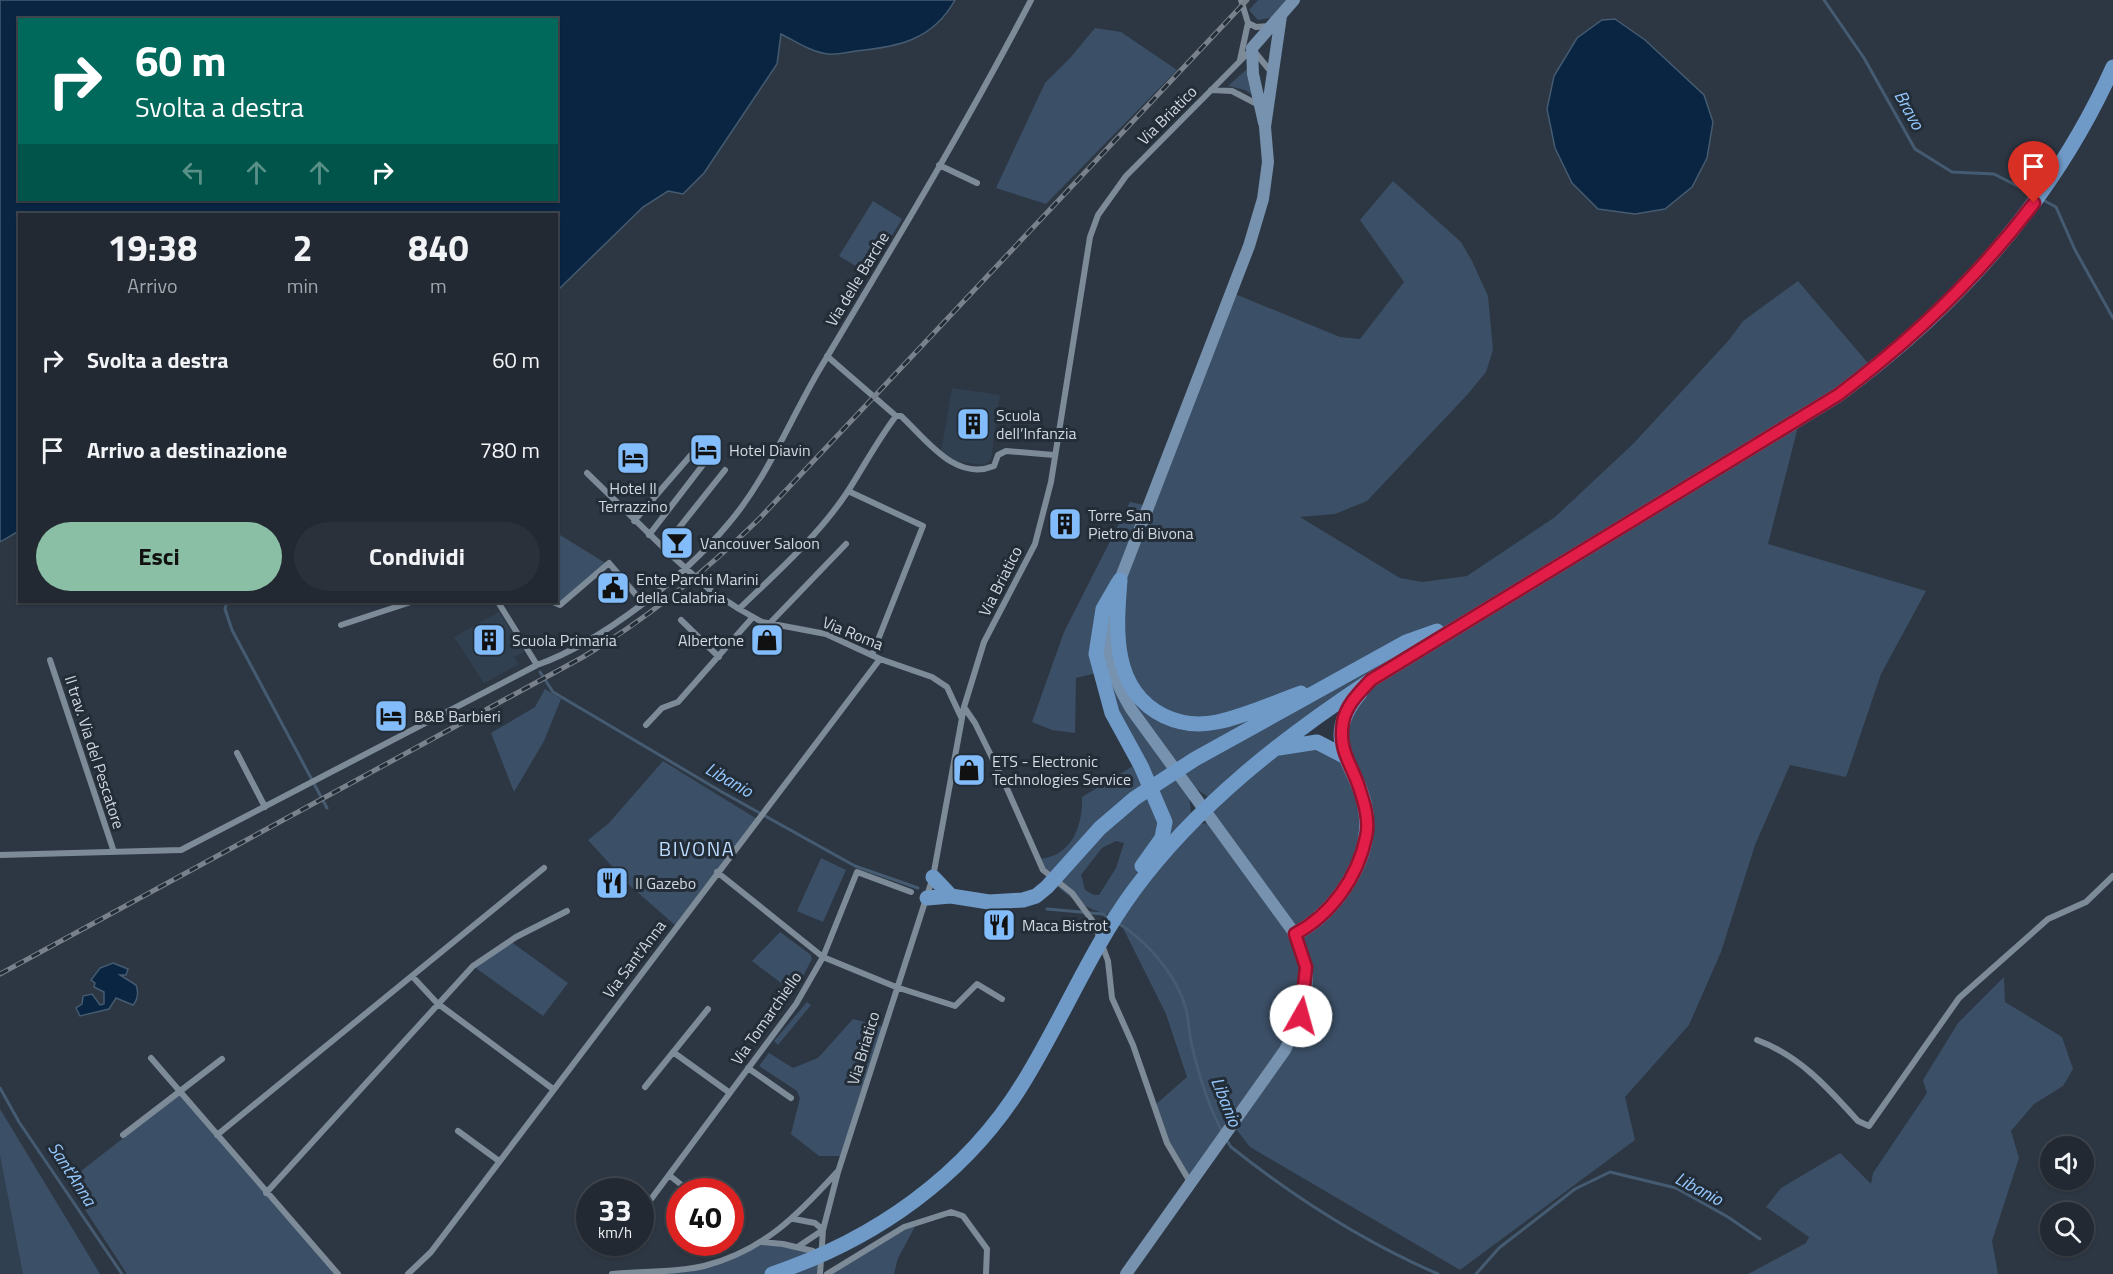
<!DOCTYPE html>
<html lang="it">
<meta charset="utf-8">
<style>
:root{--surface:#222932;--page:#2a313a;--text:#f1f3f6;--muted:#a2a6ac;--line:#3f454d;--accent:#8abfa5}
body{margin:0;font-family:"Titillium Web",sans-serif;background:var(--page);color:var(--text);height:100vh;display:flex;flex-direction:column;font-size:22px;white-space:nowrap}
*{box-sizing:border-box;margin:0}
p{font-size:20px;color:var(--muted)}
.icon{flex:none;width:33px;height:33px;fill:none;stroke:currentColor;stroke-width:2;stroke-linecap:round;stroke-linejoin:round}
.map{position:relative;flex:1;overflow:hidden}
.details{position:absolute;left:18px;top:213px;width:540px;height:390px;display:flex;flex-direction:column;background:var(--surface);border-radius:0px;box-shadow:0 2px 4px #0004,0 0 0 2px var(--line)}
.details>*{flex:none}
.banner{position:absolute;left:18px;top:18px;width:540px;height:183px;border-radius:0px;box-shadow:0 2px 4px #0004,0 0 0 2px var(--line);background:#00695c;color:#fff;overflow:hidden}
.buttons{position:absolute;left:2040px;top:1136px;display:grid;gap:12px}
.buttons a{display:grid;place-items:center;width:54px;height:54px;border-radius:50%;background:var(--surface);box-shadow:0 2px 4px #0004,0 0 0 2px var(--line);font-size:30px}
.speed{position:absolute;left:576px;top:1178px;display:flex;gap:12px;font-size:30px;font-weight:700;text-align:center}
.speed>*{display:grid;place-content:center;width:78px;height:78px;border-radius:50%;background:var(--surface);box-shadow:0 2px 4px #0004,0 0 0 2px var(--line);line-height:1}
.speed small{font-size:15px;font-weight:400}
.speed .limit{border:9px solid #d22;background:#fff;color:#111}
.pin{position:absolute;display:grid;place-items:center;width:51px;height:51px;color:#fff;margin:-62px -26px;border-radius:50% 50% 50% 0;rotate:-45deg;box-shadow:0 0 6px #0007}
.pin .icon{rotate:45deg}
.me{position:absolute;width:66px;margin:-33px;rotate:7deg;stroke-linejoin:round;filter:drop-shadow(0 0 4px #0008)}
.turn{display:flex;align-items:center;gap:21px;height:126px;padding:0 18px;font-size:27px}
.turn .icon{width:78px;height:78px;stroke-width:2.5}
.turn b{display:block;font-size:42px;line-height:51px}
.lanes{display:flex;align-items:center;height:57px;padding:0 18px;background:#0003;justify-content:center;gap:30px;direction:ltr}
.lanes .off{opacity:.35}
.eta{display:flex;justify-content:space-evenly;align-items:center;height:102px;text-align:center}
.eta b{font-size:36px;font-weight:700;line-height:42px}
.primary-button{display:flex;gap:12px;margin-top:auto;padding:12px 18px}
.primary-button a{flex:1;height:69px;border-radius:36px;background:var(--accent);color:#111;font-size:24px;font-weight:700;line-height:69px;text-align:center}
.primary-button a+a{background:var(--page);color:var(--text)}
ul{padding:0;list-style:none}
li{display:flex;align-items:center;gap:18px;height:90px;padding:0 18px}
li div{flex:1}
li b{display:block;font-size:22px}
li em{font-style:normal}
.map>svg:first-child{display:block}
.built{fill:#314051}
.green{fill:#3b4f66;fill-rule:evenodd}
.water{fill:#092541;stroke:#455b71;stroke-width:1.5;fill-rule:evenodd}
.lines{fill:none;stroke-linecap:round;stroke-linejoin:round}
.stream{stroke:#455b71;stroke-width:3}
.street{stroke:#7d8a97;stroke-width:6}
.secondary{stroke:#7692af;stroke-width:12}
.primary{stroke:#6f9ac8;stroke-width:15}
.rail-casing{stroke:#79828c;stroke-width:5}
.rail{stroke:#232d38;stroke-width:3;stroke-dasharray:9;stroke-linecap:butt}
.route-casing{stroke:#92132f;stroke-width:15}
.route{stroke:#e11d48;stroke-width:10}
.labels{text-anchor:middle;stroke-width:6;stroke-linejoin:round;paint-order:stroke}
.street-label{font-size:16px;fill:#d1d8e0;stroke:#232d38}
.poi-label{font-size:16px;fill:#d1d8e0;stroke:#232d38;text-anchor:start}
.water-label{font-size:18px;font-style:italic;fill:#96c8fe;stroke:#232d38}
.quarter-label{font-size:20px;letter-spacing:1.5px;fill:#bbdbff;stroke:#232d38}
</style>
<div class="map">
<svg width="2113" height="1274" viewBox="0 0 2113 1274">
<rect width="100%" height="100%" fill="#2d3743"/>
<path class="built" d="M952 388 1000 395 991 459 985 465 954 461 941 452Z
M499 612 524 652 514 657 519 664 484 683 454 637Z
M0 1155 2 1161 23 1274H0Z"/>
<path class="green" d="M1258 0H1294L1281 16 1258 20 1249 10Z
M1095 28 1121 32 1177 70 1046 204 996 188 1045 83 1071 57Z
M1248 68 1254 96 1245 90 1228 86Z
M1393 181 1461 242 1472 261 1488 296 1493 350 1486 372 1467 395 1367 501 1335 514 1300 517 1400 578 1422 582 1467 576 1555 517 1633 444 1729 340 1743 321 1798 281 1873 369 1800 419 1768 544 1926 591 1881 674 1846 777 1790 765 1755 845 1721 952 1689 1025 1625 1097 1635 1140 1460 1270 1250 1147 1233 1125 1191 1182 1167 1143 1154 1106 1187 1077 1166 1014 1117 916C1086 912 1051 889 1038 859 1071 857 1083 827 1082 797L1133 766 1096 673 1076 678 1075 733 1052 730 1032 722 1064 632 1130 502 1148 506 1230 292 1340 337 1360 339 1404 282 1360 220ZM1462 623 1373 677 1406 642ZM1368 683 1342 736 1331 748 1274 749ZM1188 783 1214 801 1213 823 1192 824ZM1116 841 1124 843 1116 868 1099 895H1094L1085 890 1081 875 1102 848Z
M873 201 902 219 869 274 839 256Z
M560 535 607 564 560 605 556 602 557 539Z
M545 689 561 699 544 741 514 792 491 733 535 707Z
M663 761 757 819 676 926 628 884 588 840 609 823Z
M821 858 846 870 823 922 797 911Z
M780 932 811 955 812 959 794 993 752 961Z
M510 941 568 983 543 1016 473 966Z
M2004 977 2005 1002 2062 1037 2073 1069 2063 1086 2034 1104 2011 1131 2019 1158 1992 1241 1998 1274H1748L1806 1243 1809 1237 1766 1207 1781 1188 1840 1153 1871 1184 1873 1173 1927 1093 1923 1080 1958 1023Z
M807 1002 811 1005 778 1045 774 1041Z
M853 1019 884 1027 843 1156H819L791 1134 800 1098 797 1091 759 1066 769 1053 793 1068 818 1058Z
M181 1093 338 1274H127L67 1182Z
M0 1109 100 1274H23L0 1155Z
M918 1221 898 1258 894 1274H829Z
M761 1242 813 1251 820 1274H612L702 1266Z"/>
<path class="water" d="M0 0H955C933 40 898 47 856 51 848 52 837 55 828 54 811 52 795 41 781 34L777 64 704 173 683 194 668 191 643 207 557 291 556 214H20L19 531 0 542ZM20 20H556V200H20Z
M1615 19 1645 40 1704 95 1713 122 1707 158 1692 187 1665 209 1635 214 1598 209 1572 183 1555 148 1547 109 1554 76 1577 38 1602 20Z
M113 963 128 969 126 975H120L136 985C139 993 138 999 133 1005L116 998 109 1009 80 1016 76 1008 82 1004 83 996 92 994 100 1005 104 1004V992L94 987 95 983 91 980 100 968Z"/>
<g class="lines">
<path class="stream" d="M1824 0 1864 58 1915 149 1952 172 1994 174 2033 194
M2041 199 2056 207 2075 250 2113 318
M227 602 225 609 232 630 327 808
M540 672 553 692 722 792 855 866 918 888
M1047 909 1103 914 1109 918
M1118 923C1147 941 1177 975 1186 1009 1189 1021 1189 1034 1192 1046 1199 1076 1208 1106 1223 1133
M0 1088 19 1122 122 1274
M1226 1139 1231 1147C1294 1197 1364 1242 1438 1274
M1476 1274 1499 1248 1575 1189 1610 1172 1676 1188 1728 1217 1760 1239"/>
<path class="street" d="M1248 23 1256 27 1270 26
M1254 51 1272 73
M1240 60 1248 23 1241 0
M1211 90 1232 91 1257 104
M939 165 977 183
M827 356 896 416
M587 473 671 555 710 590 739 609 762 622 826 634 880 659 932 677 947 687 961 717
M848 491 923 526 872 655
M634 521 691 455
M649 535 709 457
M663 548 725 470
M498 602 537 665
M553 602 560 605 609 563 643 603
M739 609C776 573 817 537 846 494 863 468 877 441 896 416H901C926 439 955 482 994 466L998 455 1006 451 1054 455
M681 620 719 657
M770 623 846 544
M341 625 411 602
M50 660 114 852
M964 707 975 723 1005 784 1043 870 1072 893 1094 923 1108 961 1112 998 1133 1045 1167 1143 1190 1182
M646 725 662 708 678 702 752 618
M237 753 265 807
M0 855 181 850 537 665C602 642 685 576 729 523 768 477 790 419 821 367 893 246 966 125 1031 0
M717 872 823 957 896 987 955 1006 977 984 1002 999
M412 976 437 1003 553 1089
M1757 1040C1800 1056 1828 1088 1858 1121L1869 1126 1959 998 2048 919 2086 902 2113 876
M673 1052 730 1093
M151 1058 338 1274
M748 1068 791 1098
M645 1087 708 1009
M458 1131 499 1161
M123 1135 222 1059
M217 1135 544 868
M669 1175 689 1191
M266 1193 473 966 516 937 567 911
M640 1214 796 1004 823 957 857 872 911 892
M794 1219 815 1223 823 1230
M762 1242 783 1244 813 1251 815 1257
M799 1246 823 1230
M408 1274 431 1252 880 659
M612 1274C641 1271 675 1273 704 1266 763 1251 798 1215 837 1172
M820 1274 823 1230 838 1172 933 877 964 707 984 642 1035 544 1051 482 1090 237 1098 215 1126 176 1252 49
M827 1274 904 1227 951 1212 963 1216 987 1249 986 1274"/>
<path class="secondary" d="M1264 123 1253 74 1252 48 1294 0
M1126 1274 1285 1050C1297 1025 1310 996 1306 967 1305 956 1299 945 1295 934L1131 709C1101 658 1104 636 1120 580L1249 246 1263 199 1268 162 1265 127 1281 16"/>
<path class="primary" d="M1120 580C1116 630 1111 690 1164 716 1181 724 1198 726 1217 722 1246 716 1273 703 1301 693
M1118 583 1103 609 1096 654 1112 713 1141 766 1165 822 1162 838 1142 866
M1279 748 1317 742 1344 756
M933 877 951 896
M927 898 951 896 989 902 1023 900 1036 896 1047 887 1100 828 1135 798 1195 759 1406 642 1437 631
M1295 934C1335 913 1372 860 1366 813 1360 764 1317 743 1360 693
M772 1274C874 1240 966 1176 1023 1083 1062 1020 1090 950 1134 890 1197 805 1283 738 1371 680L1838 395C1956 308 2053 201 2113 67"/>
<defs>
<path id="rail" d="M0 974 583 657C648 618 705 572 759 519L1247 0"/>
</defs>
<use href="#rail" class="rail-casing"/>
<use href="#rail" class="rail"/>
</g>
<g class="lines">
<defs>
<path id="route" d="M1301 1016 1306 967 1295 934C1331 915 1358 877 1366 837 1370 821 1364 802 1359 787 1351 763 1338 750 1343 722 1346 705 1360 692 1371 680L1838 395C1913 339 1978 277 2034 203"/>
</defs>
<use href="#route" class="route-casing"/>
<use href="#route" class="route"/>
</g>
<defs>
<symbol id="building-square" viewBox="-11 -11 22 22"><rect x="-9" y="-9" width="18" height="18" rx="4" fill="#82bcfa" stroke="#232d38"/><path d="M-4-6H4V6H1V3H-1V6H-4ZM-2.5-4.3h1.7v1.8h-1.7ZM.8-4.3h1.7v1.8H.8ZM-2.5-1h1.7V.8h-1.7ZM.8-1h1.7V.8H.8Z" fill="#111"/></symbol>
<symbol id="hotel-square" viewBox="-11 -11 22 22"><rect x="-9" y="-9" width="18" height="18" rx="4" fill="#82bcfa" stroke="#232d38"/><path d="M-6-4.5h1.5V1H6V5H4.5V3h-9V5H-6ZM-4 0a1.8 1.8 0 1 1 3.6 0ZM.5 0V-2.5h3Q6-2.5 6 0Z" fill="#111"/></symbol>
<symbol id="bar-square" viewBox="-11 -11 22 22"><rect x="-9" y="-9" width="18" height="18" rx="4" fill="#82bcfa" stroke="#232d38"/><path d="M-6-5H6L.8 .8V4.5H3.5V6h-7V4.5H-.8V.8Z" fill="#111"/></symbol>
<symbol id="civic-square" viewBox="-11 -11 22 22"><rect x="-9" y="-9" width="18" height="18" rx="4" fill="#82bcfa" stroke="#232d38"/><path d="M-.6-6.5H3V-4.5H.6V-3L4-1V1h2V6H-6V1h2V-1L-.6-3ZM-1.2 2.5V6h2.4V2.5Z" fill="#111"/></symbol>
<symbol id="shop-square" viewBox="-11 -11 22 22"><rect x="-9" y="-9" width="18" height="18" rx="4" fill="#82bcfa" stroke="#232d38"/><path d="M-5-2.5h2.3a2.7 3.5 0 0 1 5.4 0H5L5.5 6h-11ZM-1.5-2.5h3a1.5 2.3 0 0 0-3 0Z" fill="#111"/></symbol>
<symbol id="restaurant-square" viewBox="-11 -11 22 22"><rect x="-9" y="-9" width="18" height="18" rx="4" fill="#82bcfa" stroke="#232d38"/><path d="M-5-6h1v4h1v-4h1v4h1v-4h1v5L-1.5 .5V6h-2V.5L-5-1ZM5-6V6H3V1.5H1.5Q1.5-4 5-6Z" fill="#111"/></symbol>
</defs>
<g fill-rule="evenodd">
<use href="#building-square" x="954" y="405" width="38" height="38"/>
<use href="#hotel-square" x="687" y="431" width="38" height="38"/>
<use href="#hotel-square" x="614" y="439" width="38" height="38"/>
<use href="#building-square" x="1046" y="505" width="38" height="38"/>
<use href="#bar-square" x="658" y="524" width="38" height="38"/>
<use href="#civic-square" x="594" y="569" width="38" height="38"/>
<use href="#building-square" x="470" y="621" width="38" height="38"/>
<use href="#shop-square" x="748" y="621" width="38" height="38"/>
<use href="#hotel-square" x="372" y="697" width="38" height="38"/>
<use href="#shop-square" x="950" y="751" width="38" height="38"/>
<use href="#restaurant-square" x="593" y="864" width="38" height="38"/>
<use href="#restaurant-square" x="980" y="906" width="38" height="38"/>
</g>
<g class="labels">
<g class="street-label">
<text transform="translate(1167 115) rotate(-45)" y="6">Via Briatico</text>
<text transform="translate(857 279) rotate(-59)" y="6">Via delle Barche</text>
<text transform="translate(1000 581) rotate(-63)" y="6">Via Briatico</text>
<text transform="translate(853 633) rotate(22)" y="6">Via Roma</text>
<text transform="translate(95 752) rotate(72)" y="6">II trav. Via del Pescatore</text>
<text transform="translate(634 959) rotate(-53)" y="6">Via Sant'Anna</text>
<text transform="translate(766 1018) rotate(-55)" y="6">Via Tomarchiello</text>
<text transform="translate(863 1048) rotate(-73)" y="6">Via Briatico</text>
</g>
<g class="poi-label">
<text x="996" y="421">Scuola<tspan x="996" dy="18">dell’Infanzia</tspan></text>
<text x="729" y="456">Hotel Diavin</text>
<text x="633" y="494" text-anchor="middle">Hotel Il<tspan x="633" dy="18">Terrazzino</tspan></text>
<text x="1088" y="521">Torre San<tspan x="1088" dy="18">Pietro di Bivona</tspan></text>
<text x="700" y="549">Vancouver Saloon</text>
<text x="636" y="585">Ente Parchi Marini<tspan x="636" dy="18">della Calabria</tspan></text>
<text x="512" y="646">Scuola Primaria</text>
<text x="744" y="646" text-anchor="end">Albertone</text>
<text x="414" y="722">B&amp;B Barbieri</text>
<text x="992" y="767">ETS - Electronic<tspan x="992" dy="18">Technologies Service</tspan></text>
<text x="635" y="889">Il Gazebo</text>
<text x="1022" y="931">Maca Bistrot</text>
</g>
<g class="water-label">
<text transform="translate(1909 110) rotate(61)" y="6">Bravo</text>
<text transform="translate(729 780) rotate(30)" y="6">Libanio</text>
<text transform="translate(1226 1102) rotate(68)" y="6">Libanio</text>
<text transform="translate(72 1174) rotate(57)" y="6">Sant'Anna</text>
<text transform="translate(1699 1189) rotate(28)" y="6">Libanio</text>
</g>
<g class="quarter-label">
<text x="697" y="856">BIVONA</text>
</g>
</g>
</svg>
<div class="buttons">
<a><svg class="icon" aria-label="sound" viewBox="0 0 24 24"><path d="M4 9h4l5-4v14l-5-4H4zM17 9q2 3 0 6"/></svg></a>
<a><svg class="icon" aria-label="search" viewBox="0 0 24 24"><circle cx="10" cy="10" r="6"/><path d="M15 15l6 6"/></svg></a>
</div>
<div class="speed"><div>33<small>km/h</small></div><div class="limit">40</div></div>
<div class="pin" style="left:2034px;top:203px;background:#d93025"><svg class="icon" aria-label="arrive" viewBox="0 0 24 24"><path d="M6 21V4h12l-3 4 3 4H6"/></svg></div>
<svg class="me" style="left:1301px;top:1016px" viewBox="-20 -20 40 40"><circle r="19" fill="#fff"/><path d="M0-13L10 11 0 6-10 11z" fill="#e11d48"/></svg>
<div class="banner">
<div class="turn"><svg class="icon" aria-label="right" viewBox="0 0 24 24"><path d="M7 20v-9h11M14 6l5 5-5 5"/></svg><div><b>60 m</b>Svolta a destra</div></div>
<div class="lanes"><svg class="icon off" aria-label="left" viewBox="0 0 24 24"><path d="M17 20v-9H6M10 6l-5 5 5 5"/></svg><svg class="icon off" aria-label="ahead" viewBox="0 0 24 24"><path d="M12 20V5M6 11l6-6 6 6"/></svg><svg class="icon off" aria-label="ahead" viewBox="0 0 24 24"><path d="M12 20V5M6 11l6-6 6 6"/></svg><svg class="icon" aria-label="right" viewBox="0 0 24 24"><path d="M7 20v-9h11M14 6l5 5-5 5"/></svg></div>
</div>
<section class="details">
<div class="eta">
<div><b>19:38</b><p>Arrivo</p></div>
<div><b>2</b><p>min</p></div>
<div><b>840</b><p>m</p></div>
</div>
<ul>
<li><svg class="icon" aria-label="right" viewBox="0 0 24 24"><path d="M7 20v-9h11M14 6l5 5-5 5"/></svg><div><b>Svolta a destra</b></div><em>60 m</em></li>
<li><svg class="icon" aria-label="arrive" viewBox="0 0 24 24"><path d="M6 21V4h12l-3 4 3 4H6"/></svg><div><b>Arrivo a destinazione</b></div><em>780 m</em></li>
</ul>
<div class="primary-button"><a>Esci</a><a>Condividi</a></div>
</section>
</div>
